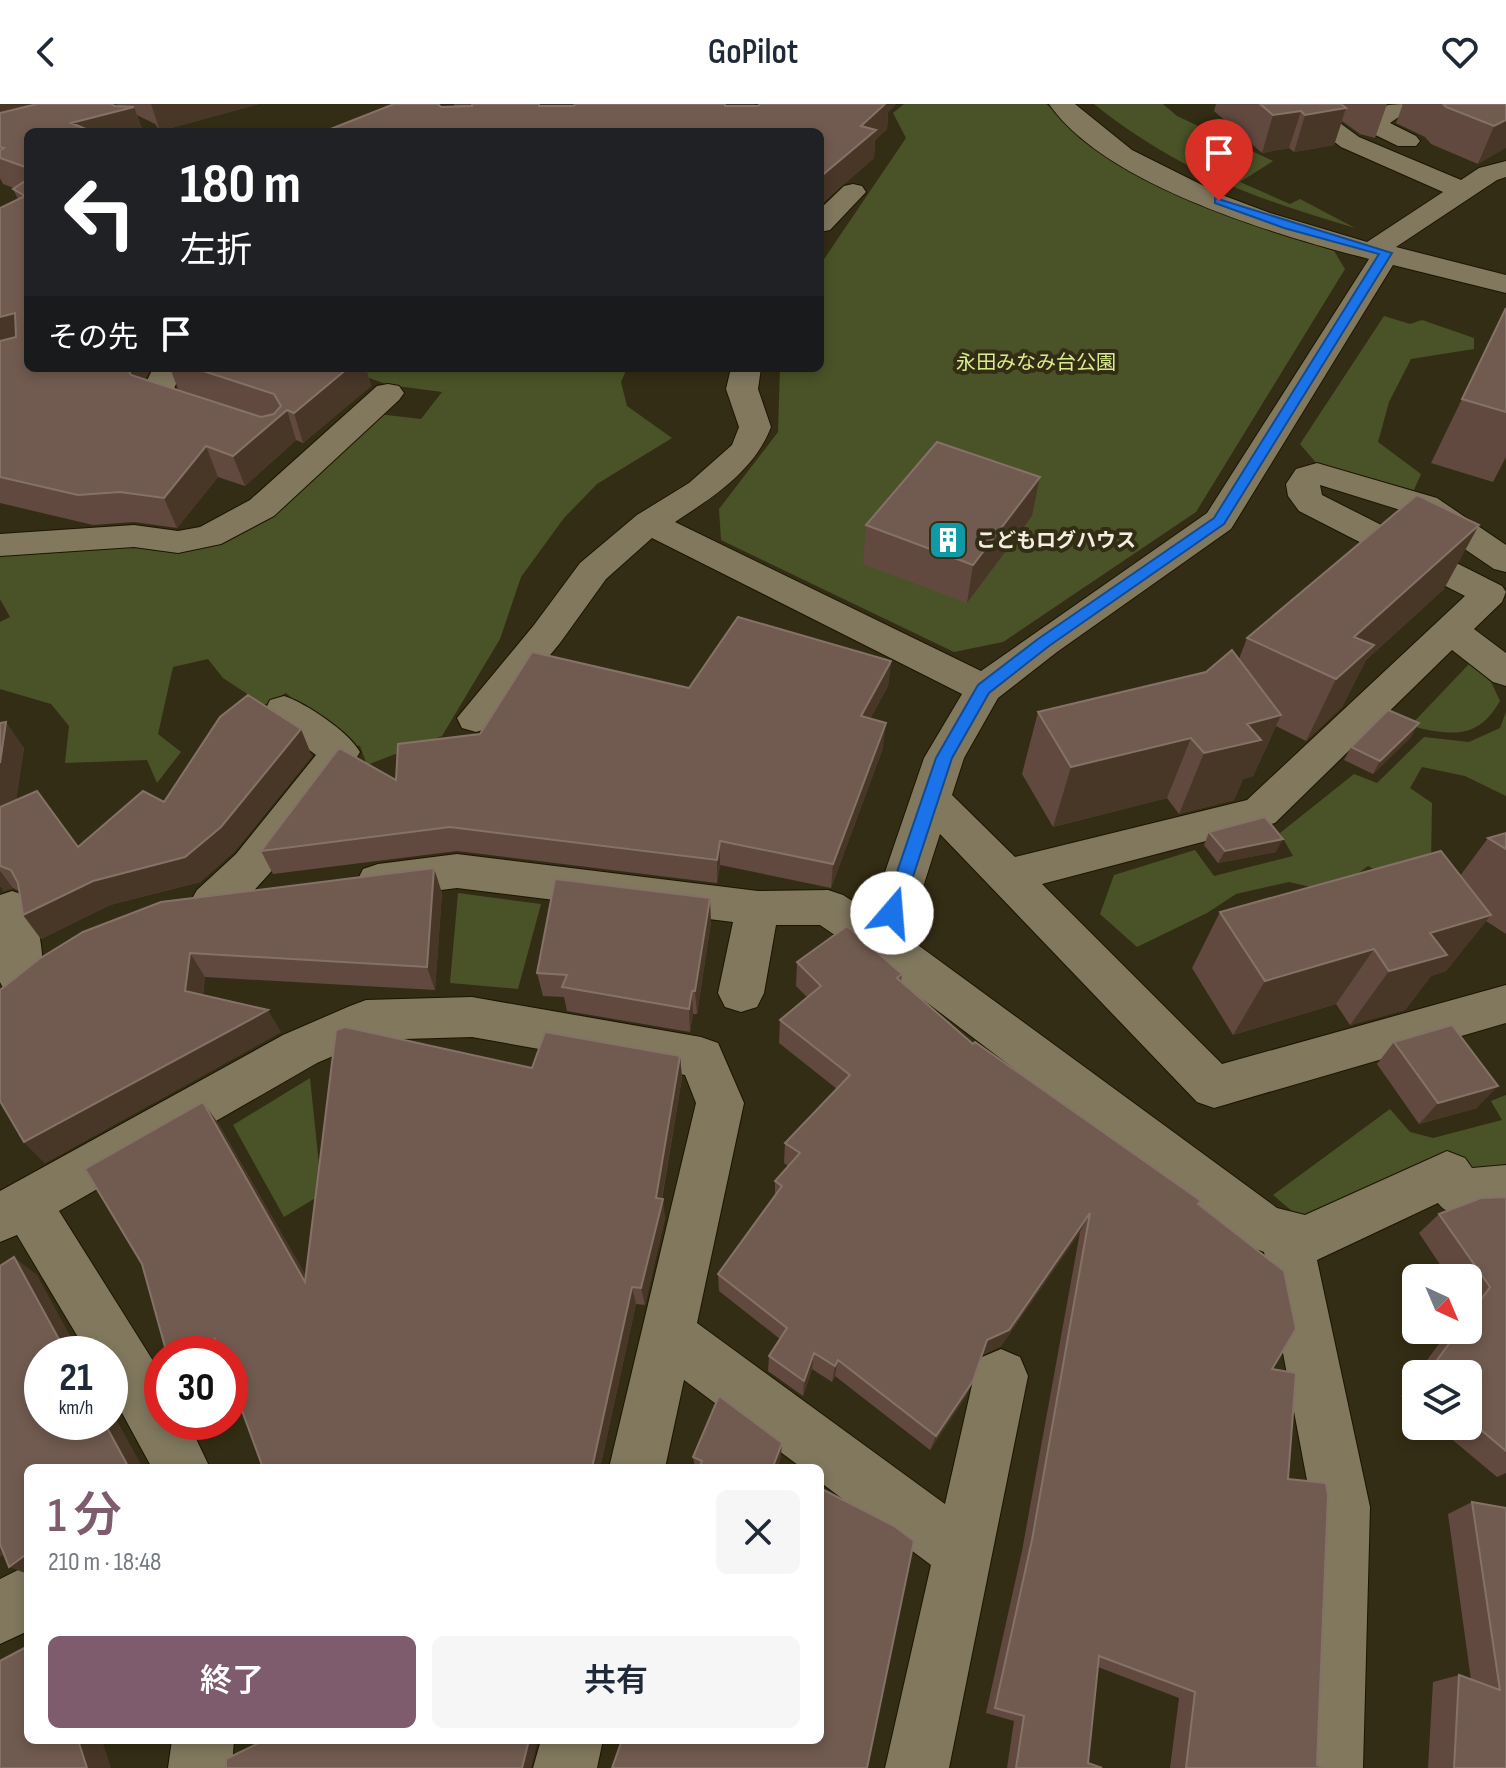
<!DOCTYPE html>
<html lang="ja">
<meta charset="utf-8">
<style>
:root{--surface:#fff;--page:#f6f6f7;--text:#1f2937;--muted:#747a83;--accent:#7e5c6d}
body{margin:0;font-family:"Sofia Sans Condensed","Noto Sans JP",sans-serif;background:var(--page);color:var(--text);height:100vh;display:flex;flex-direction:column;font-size:30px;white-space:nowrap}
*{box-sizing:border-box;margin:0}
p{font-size:26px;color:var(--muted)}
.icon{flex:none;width:44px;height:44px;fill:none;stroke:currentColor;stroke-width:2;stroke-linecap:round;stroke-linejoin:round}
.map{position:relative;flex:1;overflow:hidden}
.details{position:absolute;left:24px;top:1360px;width:800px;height:280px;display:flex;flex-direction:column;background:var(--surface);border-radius:12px;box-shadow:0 4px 12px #0003}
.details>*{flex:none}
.guide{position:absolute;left:24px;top:24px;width:800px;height:244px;border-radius:12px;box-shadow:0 4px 12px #0003;background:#202124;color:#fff;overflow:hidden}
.needle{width:52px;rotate:136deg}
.tools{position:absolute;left:1402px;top:1160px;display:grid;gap:16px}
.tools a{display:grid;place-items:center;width:80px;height:80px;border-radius:12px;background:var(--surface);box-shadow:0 4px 12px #0003;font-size:40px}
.speed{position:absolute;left:24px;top:1232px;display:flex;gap:16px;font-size:40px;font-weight:700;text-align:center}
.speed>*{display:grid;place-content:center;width:104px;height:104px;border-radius:50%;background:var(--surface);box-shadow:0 4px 12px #0003;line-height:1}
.speed small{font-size:20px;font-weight:400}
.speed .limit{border:12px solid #d22;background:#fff;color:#111}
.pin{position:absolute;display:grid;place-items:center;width:68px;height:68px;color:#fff;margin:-82px -34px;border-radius:50% 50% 50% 0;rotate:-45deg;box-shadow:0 0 8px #0007}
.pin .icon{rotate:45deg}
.me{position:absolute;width:88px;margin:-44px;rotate:18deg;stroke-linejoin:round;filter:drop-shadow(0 0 6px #0008)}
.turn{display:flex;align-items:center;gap:28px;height:168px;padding:0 24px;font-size:36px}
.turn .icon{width:104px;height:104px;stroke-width:2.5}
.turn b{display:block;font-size:56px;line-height:68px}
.then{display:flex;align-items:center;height:76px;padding:0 24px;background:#0003;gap:16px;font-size:30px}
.round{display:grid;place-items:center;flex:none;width:84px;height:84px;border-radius:12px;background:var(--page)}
.overview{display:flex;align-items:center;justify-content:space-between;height:136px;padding:0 24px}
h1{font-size:48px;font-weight:600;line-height:60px;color:var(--accent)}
.action{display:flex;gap:16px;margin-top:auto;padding:16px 24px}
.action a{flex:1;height:92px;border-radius:12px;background:var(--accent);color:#fff;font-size:32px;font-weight:600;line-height:92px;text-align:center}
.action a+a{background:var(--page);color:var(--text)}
header{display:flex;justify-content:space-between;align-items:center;height:104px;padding:0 24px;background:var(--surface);font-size:36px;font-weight:600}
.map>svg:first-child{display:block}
.green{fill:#4a5327}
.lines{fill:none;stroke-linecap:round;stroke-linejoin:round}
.minor-casing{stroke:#1c1501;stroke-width:2}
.minor{fill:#81785e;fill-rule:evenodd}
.wall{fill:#61493f}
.shaded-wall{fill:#483727}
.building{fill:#715b50;stroke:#857267;stroke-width:2}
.route{fill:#1a73e8;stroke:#114b97;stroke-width:2}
.labels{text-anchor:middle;stroke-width:8;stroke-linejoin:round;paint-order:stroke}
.far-park-label{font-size:20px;fill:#d8ec8e;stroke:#342d15}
.far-poi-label{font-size:20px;font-weight:bold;fill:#f3eee0;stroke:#342d15;text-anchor:start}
</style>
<header><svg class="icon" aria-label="back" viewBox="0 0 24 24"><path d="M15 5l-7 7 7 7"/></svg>GoPilot<svg class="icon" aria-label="heart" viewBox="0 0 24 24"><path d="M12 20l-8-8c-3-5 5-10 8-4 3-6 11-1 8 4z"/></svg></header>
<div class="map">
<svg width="1506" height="1664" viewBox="0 0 1506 1664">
<rect width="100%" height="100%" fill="#342d15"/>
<path class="green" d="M904 0H1046L1120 62 1235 113 1334 147 1345 165 1196 408 1003 538 954 548 721 436 719 405 778 328 780 264H820V161L906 34 893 9Z
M1094 0H1163L1177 12 1273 57 1240 78 1290 100 1300 95 1355 124C1253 94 1178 67 1094 0Z
M1384 212 1410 220 1422 216 1474 234V245L1411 255 1389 298 1378 338 1421 370 1414 386 1318 361 1300 340Z
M341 264H627L621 278 627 302 672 334 597 380 564 414 521 473 500 535 442 632 367 661 360 642 345 641 286 589 264 601 223 574 208 555 173 563 158 630 181 648 157 679 147 656 65 659 69 622 51 600 0 585V518L10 513 0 495V451L17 444 208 442 378 310 421 315 442 288 389 281Z
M1469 560 1491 578 1500 597C1477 637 1451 631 1410 622Z
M1506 608V692L1465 672 1422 663 1410 684 1432 699 1431 759 1410 784 1368 762 1333 788 1289 778 1236 790 1207 809 1137 843 1100 810 1114 771 1195 746 1214 772 1293 752 1280 729 1354 670 1377 679 1424 633 1469 638 1500 624Z
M458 789 541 800 518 885 450 879Z
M310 974 322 1090 284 1113 233 1021Z
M1506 991V1086L1306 1119 1273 1091 1390 1005 1410 1028 1433 1034 1502 1016 1491 997Z"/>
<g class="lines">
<defs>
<path id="minor" d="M1049 0H1075L1132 46 1222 91 1270 109 1367 138 1443 88 1341 43 1286 0H1314L1359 33 1461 76 1479 64 1506 57V73L1497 76 1396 143 1506 171V189L1393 161 1231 425 1057 548 998 594 964 654 952 691 1015 753 1247 696 1465 492 1299 407 1288 392 1286 380 1296 365 1317 359 1437 394 1506 441V468L1494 465 1413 410 1320 381 1322 391 1502 482 1506 488 1502 498 1474 525 1506 549V582L1493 578 1452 546 1275 719 1042 780 1222 960 1506 881V919L1214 1004 1197 998 940 730 907 833 1277 1104 1305 1111 1447 1047 1465 1054 1472 1064 1506 1061V1107C1485 1109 1452 1119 1438 1099L1317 1156 1370 1403 1363 1664H1299L1312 1403 1264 1148 1246 1141 867 853 820 821H776L764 889 757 903 741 908 725 903 718 889 733 818 457 784 378 794 363 789 357 777 363 765 378 760 457 750 758 787 828 786 843 791 871 809 924 654 962 590 652 434 606 475 560 539 490 624 476 628 462 624 457 614 534 521 580 459 637 411 689 379 732 341 739 323 726 285 731 264H761L758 285 771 323C754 367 713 393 675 418L981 567 1207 409 1369 155C1276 131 1105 81 1049 0Z
M1388 1 1402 0 1409 6 1390 19 1416 32 1420 37 1416 42H1398L1361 24 1358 19 1361 14Z
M853 80 862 82 866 88 830 126 820 128V105L844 82Z
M153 264H183L173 287 212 300 217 307 212 314 201 316 145 298 140 291Z
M388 280 399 282 404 289 399 296 274 412 221 440 178 449 134 443 0 452V430L134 421 178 427 200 423 250 396 377 282Z
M284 592C306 599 349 628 360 648 341 681 257 794 226 811 215 816 207 814 197 810L190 798 197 786 236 750 316 651 270 616 265 606 270 596Z
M12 787 27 792C39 814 49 869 38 890L22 896 6 890 0 878V791Z
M472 893 701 933 718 939 744 999 697 1219 945 1400 974 1272 982 1253 1001 1245 1020 1253 1028 1272 949 1664H885L931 1461 820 1378V1364H802L684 1276 665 1364H609L696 999 685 971 472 933 370 936 317 959 59 1107 162 1271V1318H188L210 1364H152L110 1287V1250H88L17 1131 0 1138V1087L283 931 350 902 366 896Z
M28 1461V1527L0 1540V1475Z
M172 1636H234L232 1664H168Z
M541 1636H603L597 1664H533Z"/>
</defs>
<use href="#minor" class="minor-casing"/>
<use href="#minor" class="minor"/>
</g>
<path class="wall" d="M0 0 120 2 115 0H259L160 27 155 20 137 11 143 28H28V264H151L145 275 261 313 178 285 170 264H366L371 282 303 339 296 336 245 382 218 373 177 424 134 418 93 421 0 399V104L18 95 13 85 14 84 3 80 0 74Z
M454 0H755L752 2H758L760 0H896L888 8 887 25 875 36 874 54 820 101V28L441 3 454 2Z
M1216 0H1387L1375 34 1360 30 1342 17 1334 41 1294 48 1289 44 1262 49 1214 7Z
M1403 0H1506L1478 60 1431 40 1425 33 1396 19Z
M1506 204V353L1493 378 1431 359Z
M1032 412 967 499 863 460 866 421Z
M1444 485 1366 556 1342 603 1306 637 1276 622 1253 672 1243 675 1234 696 1179 710 1167 694 1053 723 1022 670 1038 608 1206 568 1239 555 1247 534Z
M891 557 888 582 870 615 883 644 831 784 720 761 717 779 457 747 273 770 261 747 396 676 480 630 689 584Z
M0 619 24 644 16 696 78 743 164 698 312 652 234 748 200 778 110 801 41 835 19 787 13 784 4 787 0 782Z
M1411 633 1373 670 1344 656 1351 643Z
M1209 728 1276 748 1218 759 1204 741Z
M1506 729V830L1486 817 1446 867 1431 872 1405 906 1350 921 1336 900 1233 931 1192 864 1220 808 1460 772 1488 734Z
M442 789 435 886 205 873 203 891 281 928 45 1059 24 1038 0 886Z
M711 818 697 910H693L690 928 567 907 564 893 543 892 537 869Z
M797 858 902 870 901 878 973 940 1199 1100 1272 1265 1288 1375 1317 1661 1323 1664H1170L1179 1594 1098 1563 1088 1659 1102 1664H1007L1014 1617 986 1609 1022 1447 1080 1128 1001 1242 982 1251 973 1277 966 1292 930 1346 835 1272 832 1278 812 1265 803 1292 768 1267 769 1252 780 1235 719 1187 718 1170 775 1092V1077L788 1062 784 1059 785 1039 837 985 779 939 780 916 807 893 796 882Z
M1394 938 1477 1004 1419 1020 1377 960Z
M680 952 682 974 662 1095 665 1114 645 1201 636 1200 600 1364H263L230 1250 142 1160 218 1019 306 1172 532 964Z
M1506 1093V1369L1497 1373 1436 1322H1468V1270H1417L1449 1226H1468V1174H1449L1419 1129 1439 1110Z
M1416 1271V1305L1401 1292Z
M781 1352 778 1362 781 1364H695L693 1353Z
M1472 1398 1506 1404V1664H1428L1433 1578 1459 1571 1471 1576 1448 1410Z"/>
<path class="shaded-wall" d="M0 0H82L0 19Z
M151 0H259L160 27Z
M539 0H576L543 28Z
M725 0H755L726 26Z
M875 0H896L888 8 887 25 875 36 874 54 820 101V73L861 22Z
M134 3 143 28H75L71 19Z
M1346 4 1334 41 1294 48 1305 11Z
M1301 7 1289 44 1262 49 1273 11Z
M1506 16V44L1478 60 1494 22Z
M15 209 28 235 0 248V213Z
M126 264H151L137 290Z
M348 264H366L371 282 303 339 294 309Z
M287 306 296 336 245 382 233 352Z
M206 342 218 373 177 424 164 394Z
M1040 373 1032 412 967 499 973 461Z
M1479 421 1444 485 1366 556 1342 603 1306 637 1336 575 1354 533Z
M891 557 888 582 858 637 861 612Z
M1281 611 1253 672 1243 675 1234 696 1179 710 1204 649 1247 620Z
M6 618 24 644 11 732 0 716V659Z
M886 619 883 644 831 784 833 760Z
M1419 619 1411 633 1373 670 1380 657Z
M301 625 312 652 234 748 200 778 110 801 41 835 23 811Z
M1191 634 1167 694 1053 723 1071 663Z
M1283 735 1276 748 1218 759 1225 747Z
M720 737V761L717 779V756Z
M434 764 442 789 435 886 427 863Z
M0 767 13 784 4 787 0 782Z
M710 794 711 818 697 910 695 887Z
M1491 811 1446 867 1431 872 1405 906 1350 921 1389 867 1430 829Z
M1374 845 1336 900 1233 931 1265 877Z
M190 849 205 873 200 910 185 887Z
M692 887 693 910 690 928 689 905Z
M268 906 281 928 45 1059 24 1038Z
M680 952 682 974 659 1110 663 1095 665 1114 645 1201 641 1184Z
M1498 982 1477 1004 1419 1020 1438 999Z
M203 998 218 1019 319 1195 305 1178Z
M1090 1109 1080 1128 1001 1242 979 1252 987 1236Z
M14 1153 37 1171 80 1250H67Z
M632 1183 636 1200 600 1364H592Z
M215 1235 230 1250H187Z
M814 1249 812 1265 803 1292 804 1277Z
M838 1256 835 1272 832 1278 835 1262Z
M973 1277 966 1292 930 1346 936 1332Z
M110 1304 143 1364H129L104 1318H110Z
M782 1339 781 1352 777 1364 774 1360Z
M0 1432 22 1441 0 1453Z
M28 1449V1470L9 1463Z
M78 1636H102L111 1664H87Z
M529 1636H538L531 1664H522Z"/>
<path class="building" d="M37 0H111L115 2 134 3 71 19 93 28H28V64L0 54V46L4 44 0 43V9Z
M394 0H438L441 3 472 2V0H539V2H573L576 0H725V2H758L760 0H885L861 22 876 26 820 73V28H323Z
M1260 0H1341L1346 4 1305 11 1301 7 1273 11Z
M1443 0H1506V16L1494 22 1446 3Z
M28 75V264H127L131 271 261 313 274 310 281 302 274 290 194 264H348L294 309 287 306 233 352 206 342 164 394 120 388 78 391 0 373V237L16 233 15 209 0 213V104L25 92 13 85Z
M1506 204V308L1462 295Z
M937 338 1040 373 973 461 866 421Z
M1417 391 1479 421 1354 533 1374 541 1336 575 1247 534Z
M738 513 891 557 861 612 886 619 833 760 720 737 717 756 450 723 261 747 339 644 396 676 398 640 480 630 532 548 689 584Z
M1232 546 1281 611 1247 620 1261 636 1204 649 1191 634 1071 663 1038 608 1206 568Z
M248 591 301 625 221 723 185 753 93 777 23 811 18 779 11 766 0 762V703L37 687 78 743 143 687 164 698 220 613Z
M1388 606 1419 619 1380 657 1351 643Z
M6 618 0 659V619Z
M1265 713 1283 735 1225 747 1209 728Z
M1506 729V745L1488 734Z
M1441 747 1491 811 1430 829 1447 851 1389 867 1374 845 1265 877 1220 808Z
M434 764 427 863 190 849 185 887 268 906 24 1038 0 997V886L39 855 83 828 161 798Z
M555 775 710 794 695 887H692L689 905 562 883 567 871 537 869Z
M847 822 902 870 897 874 973 940 975 938 1201 1097 1198 1100 1284 1167 1296 1225 1272 1265 1296 1269 1288 1375 1326 1379 1328 1391 1317 1661 1323 1664H1186L1195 1588 1099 1552 1088 1659 1102 1664H1016L1024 1612 995 1604 1032 1436 1090 1109 1009 1226 987 1236 973 1277 936 1332 838 1256 835 1262 814 1249 804 1277 769 1252 787 1224 718 1170 782 1082 775 1077 800 1049 785 1039 850 971 780 916 821 882 797 858Z
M1452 921 1498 982 1438 999 1394 938Z
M345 923 532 964 545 928 680 952 656 1094 663 1095 641 1184 632 1183 592 1364H263L230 1274V1250H221L215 1235 187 1250H167L142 1160 85 1065 203 998 305 1178 336 926Z
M1506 1093V1347L1468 1315V1270H1427L1459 1226H1468V1214L1490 1183 1439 1110 1481 1094Z
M14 1153 67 1250H42V1318H104L129 1364H28V1449L9 1463 0 1440V1162Z
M719 1292 782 1339 774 1360 781 1364H699L702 1357 693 1353Z
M820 1384 894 1422 914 1437 867 1664H612L622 1636H820Z
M1472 1398 1506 1404V1664H1454L1459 1571 1500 1586Z
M28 1542V1636H78L87 1664H0V1557Z
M263 1636H529L522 1664H226V1655L263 1637Z"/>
<path class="route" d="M1215 94 1392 149 1224 420 1049 542 989 589 952 654 901 809 899 814H886L883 809 936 654 978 581 1038 535 1214 414 1379 150 1284 124 1215 99Z"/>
<defs>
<symbol id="building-square" viewBox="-11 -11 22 22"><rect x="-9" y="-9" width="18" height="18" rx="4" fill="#0f9aa8" stroke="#342d15"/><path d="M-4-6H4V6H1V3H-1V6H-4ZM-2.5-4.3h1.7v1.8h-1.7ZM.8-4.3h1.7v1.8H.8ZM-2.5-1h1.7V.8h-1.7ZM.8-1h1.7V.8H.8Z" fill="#fff"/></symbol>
</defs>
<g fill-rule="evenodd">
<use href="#building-square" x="926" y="414" width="44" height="44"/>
</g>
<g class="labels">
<g class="far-park-label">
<text x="1036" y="265">永田みなみ台公園</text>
</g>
<g class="far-poi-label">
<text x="976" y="443">こどもログハウス</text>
</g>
</g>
</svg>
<div class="tools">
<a><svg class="needle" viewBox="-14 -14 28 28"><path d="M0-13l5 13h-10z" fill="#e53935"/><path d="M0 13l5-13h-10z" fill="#747a83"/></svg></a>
<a><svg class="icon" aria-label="layers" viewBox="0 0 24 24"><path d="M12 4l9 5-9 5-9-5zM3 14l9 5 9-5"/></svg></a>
</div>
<div class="speed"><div>21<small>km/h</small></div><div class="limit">30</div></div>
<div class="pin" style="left:1219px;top:97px;background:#d93025"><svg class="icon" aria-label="arrive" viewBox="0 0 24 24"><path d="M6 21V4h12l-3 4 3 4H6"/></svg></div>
<svg class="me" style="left:892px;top:809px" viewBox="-20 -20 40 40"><circle r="19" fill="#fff"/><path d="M0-13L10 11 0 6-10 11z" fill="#1a73e8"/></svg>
<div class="guide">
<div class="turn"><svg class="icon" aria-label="left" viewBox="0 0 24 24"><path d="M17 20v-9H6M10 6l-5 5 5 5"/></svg><div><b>180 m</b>左折</div></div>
<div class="then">その先<svg class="icon" aria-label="arrive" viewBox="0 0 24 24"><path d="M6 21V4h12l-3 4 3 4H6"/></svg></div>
</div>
<section class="details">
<div class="overview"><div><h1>1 分</h1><p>210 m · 18:48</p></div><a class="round"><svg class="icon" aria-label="close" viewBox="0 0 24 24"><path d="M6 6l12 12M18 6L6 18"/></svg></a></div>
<div class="action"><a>終了</a><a>共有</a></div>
</section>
</div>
